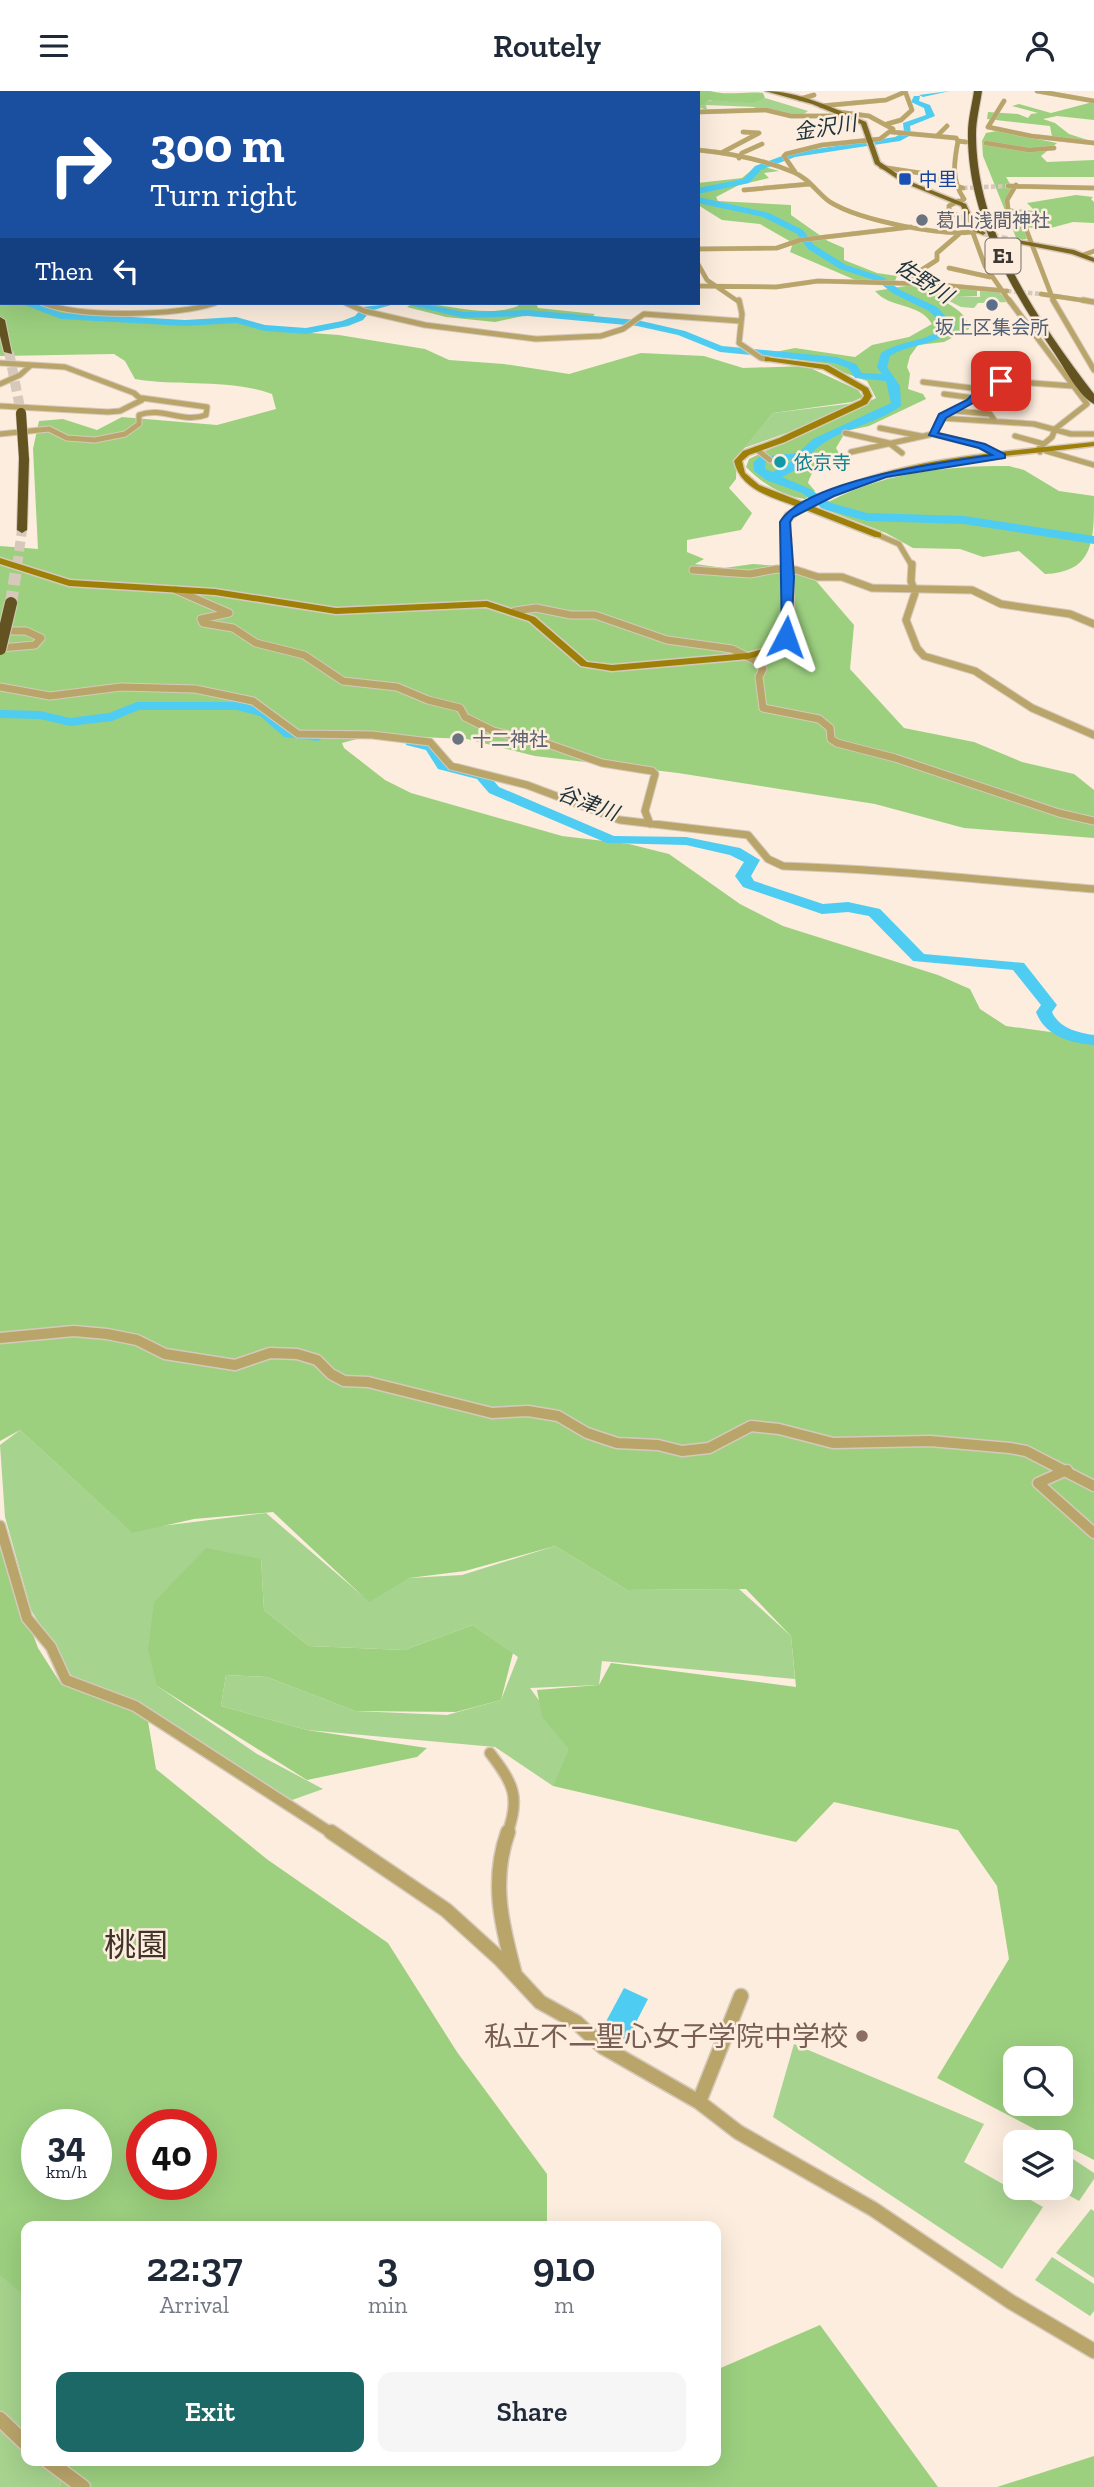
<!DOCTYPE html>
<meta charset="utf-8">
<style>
:root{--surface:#fff;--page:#f6f6f7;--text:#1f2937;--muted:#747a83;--accent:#1c6866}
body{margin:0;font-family:"Zilla Slab","Noto Sans JP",serif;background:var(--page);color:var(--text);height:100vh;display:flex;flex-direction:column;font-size:26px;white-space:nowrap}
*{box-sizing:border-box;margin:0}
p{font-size:23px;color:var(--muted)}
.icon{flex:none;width:38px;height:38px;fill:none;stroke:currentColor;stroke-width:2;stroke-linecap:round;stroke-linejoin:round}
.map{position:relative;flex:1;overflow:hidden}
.sheet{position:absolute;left:21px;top:2130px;width:700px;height:245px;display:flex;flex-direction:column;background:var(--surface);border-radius:14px;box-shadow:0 7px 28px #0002}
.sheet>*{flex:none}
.banner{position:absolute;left:0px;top:0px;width:700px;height:214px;box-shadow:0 7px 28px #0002;background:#1a4fa0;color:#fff;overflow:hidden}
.buttons{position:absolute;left:1003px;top:1955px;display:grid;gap:14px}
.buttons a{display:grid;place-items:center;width:70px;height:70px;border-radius:14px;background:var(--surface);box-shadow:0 7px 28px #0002;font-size:35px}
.speed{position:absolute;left:21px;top:2018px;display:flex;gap:14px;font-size:35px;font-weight:700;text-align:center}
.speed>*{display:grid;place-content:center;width:91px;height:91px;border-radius:50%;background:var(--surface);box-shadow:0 7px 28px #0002;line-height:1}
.speed small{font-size:18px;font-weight:400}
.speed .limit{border:10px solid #d22;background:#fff;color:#111}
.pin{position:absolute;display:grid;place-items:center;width:60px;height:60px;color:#fff;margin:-30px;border-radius:14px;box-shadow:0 4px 10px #0006}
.me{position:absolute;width:77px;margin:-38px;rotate:4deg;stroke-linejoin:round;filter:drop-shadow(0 0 5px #0008)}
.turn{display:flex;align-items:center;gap:24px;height:147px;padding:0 35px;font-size:32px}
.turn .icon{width:91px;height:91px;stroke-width:2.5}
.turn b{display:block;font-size:49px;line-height:60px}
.then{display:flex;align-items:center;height:66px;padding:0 35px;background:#0003;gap:14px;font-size:26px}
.eta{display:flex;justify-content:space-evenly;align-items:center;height:119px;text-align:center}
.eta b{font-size:42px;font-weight:600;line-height:49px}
.cta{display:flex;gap:14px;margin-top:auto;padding:14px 35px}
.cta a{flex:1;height:80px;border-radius:14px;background:var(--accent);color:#fff;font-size:28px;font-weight:600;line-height:80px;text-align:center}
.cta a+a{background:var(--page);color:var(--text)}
header{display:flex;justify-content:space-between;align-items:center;height:91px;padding:0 35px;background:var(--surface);font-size:32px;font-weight:600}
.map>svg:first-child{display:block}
.green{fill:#a6d38e}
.forest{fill:#9cd07f;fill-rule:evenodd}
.water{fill:#4eccf1}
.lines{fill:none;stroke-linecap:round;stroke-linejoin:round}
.river{fill:#4eccf1;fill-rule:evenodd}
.street-tunnel{stroke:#d6c9bb;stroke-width:4.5;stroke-dasharray:4.5 2.5;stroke-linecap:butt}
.primary-tunnel{stroke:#d6c9bb;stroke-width:6;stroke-dasharray:6 3.5;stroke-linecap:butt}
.highway-tunnel-far1{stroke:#d6c9bb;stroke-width:10;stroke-dasharray:10 5;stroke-linecap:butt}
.highway-tunnel{stroke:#d6c9bb;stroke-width:12;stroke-dasharray:12 6;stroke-linecap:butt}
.street-far4-casing{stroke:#d6c9bb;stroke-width:5}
.street-far3-casing{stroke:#d6c9bb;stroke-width:7}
.street-far2-casing{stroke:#d6c9bb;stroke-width:9}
.street-far1-casing{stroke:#d6c9bb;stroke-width:13}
.street-casing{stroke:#d6c9bb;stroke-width:17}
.secondary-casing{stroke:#d6c9bb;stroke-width:3}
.primary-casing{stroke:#d6c9bb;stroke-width:3}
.highway-casing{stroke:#d6c9bb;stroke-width:2}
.street-far4{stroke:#b9a56a;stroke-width:4.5}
.street-far3{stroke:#b9a56a;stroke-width:5}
.street-far2{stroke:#b9a56a;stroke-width:7}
.street-far1{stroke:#b9a56a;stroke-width:10}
.street{stroke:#b9a56a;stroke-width:14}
.secondary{fill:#9e8008;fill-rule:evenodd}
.primary{fill:#7d6821;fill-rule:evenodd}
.highway{fill:#635320;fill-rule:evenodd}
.secondary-bridge-far1-casing{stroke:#d6c9bb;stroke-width:10;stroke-linecap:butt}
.secondary-bridge-casing{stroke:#d6c9bb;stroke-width:12;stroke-linecap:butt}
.highway-bridge-far1-casing{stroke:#d6c9bb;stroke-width:11;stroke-linecap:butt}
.highway-bridge-casing{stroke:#d6c9bb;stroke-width:14;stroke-linecap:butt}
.secondary-bridge-far1{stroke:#9e8008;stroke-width:8}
.secondary-bridge{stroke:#9e8008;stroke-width:10}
.highway-bridge-far1{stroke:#635320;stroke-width:10}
.highway-bridge{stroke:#635320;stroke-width:12}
.route{fill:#1a73e8;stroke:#114b97;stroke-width:2}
.transit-dot{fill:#1a4fb4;stroke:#fcedde;stroke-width:2.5}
.worship-dot{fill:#6b7280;stroke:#fcedde;stroke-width:2.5}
.service-dot{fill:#5c6f8a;stroke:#fcedde;stroke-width:2.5}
.culture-dot{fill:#0f9aa8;stroke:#fcedde;stroke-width:2.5}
.education-dot{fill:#8d6e63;stroke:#fcedde;stroke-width:2.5}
.labels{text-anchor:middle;stroke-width:5;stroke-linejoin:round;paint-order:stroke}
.far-transit-label{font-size:19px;fill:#164399;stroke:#fcedde;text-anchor:start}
.far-worship-label{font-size:19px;fill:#5b616d;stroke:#fcedde;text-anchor:start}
.far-service-label{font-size:19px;fill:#4e5e75;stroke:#fcedde}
.far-culture-label{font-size:19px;fill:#0d838f;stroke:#fcedde;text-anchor:start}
.far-water-label{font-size:21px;font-style:italic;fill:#1c3139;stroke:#fcedde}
.shield{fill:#fcedde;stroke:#766e65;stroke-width:2}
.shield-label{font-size:21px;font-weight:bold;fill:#3d3731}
.near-education-label{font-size:28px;fill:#785e54;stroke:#fcedde;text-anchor:end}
.near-quarter-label{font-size:32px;fill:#403429;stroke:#fcedde}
</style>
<header><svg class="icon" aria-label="menu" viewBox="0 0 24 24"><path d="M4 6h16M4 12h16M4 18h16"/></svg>Routely<svg class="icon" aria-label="person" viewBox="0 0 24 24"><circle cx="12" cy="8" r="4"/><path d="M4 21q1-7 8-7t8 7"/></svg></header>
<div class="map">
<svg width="1094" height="2396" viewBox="0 0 1094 2396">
<rect width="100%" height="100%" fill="#fcedde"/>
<path class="green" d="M765 7 808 20 801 25 754 19 755 16 706 14 707 19 698 16C713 1 745 14 765 7Z
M980 198 999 201 1009 211 978 212 974 217 961 216 937 204 980 206Z
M855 312 809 334 744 357 773 322Z
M20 1339 129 1439 266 1422 364 1506 409 1487 462 1484 555 1455 627 1499 739 1498 791 1545 795 1588 602 1570 599 1594 530 1597 577 1662 553 1695 495 1656 307 1639 221 1615 226 1584 267 1586 355 1620 447 1624 501 1609 518 1566 473 1534 404 1559 309 1555 264 1519 261 1468 157 1595 257 1663 323 1698 292 1709 187 1644 72 1586 31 1519 5 1426 0 1354Z
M794 1953 984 2033 964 2071 1043 2116 1002 2178 773 2026Z
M1061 2060 1094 2082V2088L1079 2110 1056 2097 1060 2096Z
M1091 2118 1094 2120V2187L1056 2162Z
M1052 2166 1094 2193V2220L1090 2225 1035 2189Z
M0 2177 26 2203V2370H64L60 2396H0Z"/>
<path class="forest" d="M586 0H710C727 5 745 0 763 2L765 7 752 12 710 9 699 15 701 18H698V2Z
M1089 12H1094V29L1057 25 1043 28 1055 32 1069 43 1094 51 1052 46 1050 35 987 28 988 21 1018 23 1028 27 1031 23 1038 22 1012 15 1019 13 1051 22Z
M997 40 1057 52 1041 65 1047 71 1094 69V86H1006L1012 96 1006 110 1007 117 1035 120 1027 112 1076 104 1093 106 1091 108 1094 111V132L1073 131 1047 138 1024 136 1027 148 1017 149 983 65 982 50 986 42Z
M758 74 779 80 764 82 769 87 739 94 716 106 718 110 791 114V124L828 150 844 157V169L877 182 897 185 895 190 860 191 790 161 793 152 760 133 722 129 698 114V92L742 87Z
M912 194 977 198V205H938C948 215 968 220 969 238L944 251 918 254 910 265 907 276 910 283 908 298 923 303 926 308 869 335 846 340 836 357 839 362 846 363C827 365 814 373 808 392L815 400 805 408C783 405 761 392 746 376L749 368 876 307 867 290 817 272 765 263 795 257 855 266 872 254 909 246 932 233C919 211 890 218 875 200Z
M0 209 34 212 87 223V227L187 233 235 231 269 239 339 244 425 258 449 269 504 273 569 283 641 262 704 265 743 277 806 275 858 299 863 306 852 311 773 322 737 366 736 388 729 397 752 422 741 439 687 449V461L704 468 695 473 724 477 753 473 805 477 854 534 850 578 904 637 974 651 1022 671 1074 683 1094 699V747L964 737 875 713 678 682 535 665 467 648 372 644 342 652 344 657 385 689 411 702 562 745 629 753 669 763 740 813 783 835 938 884 970 898 980 918 1006 935 1094 947V2069L937 1987 1009 1868 997 1795 958 1739 834 1711 796 1751 553 1695 569 1658 542 1626 537 1599 599 1594 611 1572 796 1596 791 1545 746 1498 627 1499 555 1455 465 1480 409 1487 369 1511 273 1421 194 1428 132 1442 20 1339 0 1350V455L38 458 33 358 39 330 63 328 97 339 122 326 217 334 276 318 272 303C227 287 181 296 135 288L125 270 114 263 0 265ZM1015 1967H1060V2012H1015Z
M413 212C447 212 484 228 518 215L517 212H536L538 217 595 223 592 226 536 222 495 231 446 226 407 216Z
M1009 375 1024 379 1059 400 1094 405C1094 450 1094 481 1045 483L1019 460 983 466 960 458 913 457 886 442 819 416C879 382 941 375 1009 375Z
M0 1453 38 1557 61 1593 147 1624 156 1678 268 1769 388 1852 457 1961 547 2083V2135H26V2206L0 2184ZM37 2034H96V2093H37ZM142 2034H201V2093H142Z
M206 1457 261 1468 264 1519 309 1555 404 1559 473 1534 513 1562 501 1609 456 1621 355 1620 267 1586 226 1584 221 1615 307 1639 427 1657 417 1666 307 1689 157 1595 148 1559 154 1511Z
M820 2234 938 2396H60L64 2370H716V2279Z
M1094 2365V2396H997Z"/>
<path class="water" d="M624 1897 648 1908 627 1949 602 1938Z"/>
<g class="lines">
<path class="river" d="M552 0H562L564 2H553Z
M950 0 923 6 919 4Z
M914 5H920L919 10 930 14 935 25 910 35 911 44 900 50 795 66 761 79 749 92 698 103V97L743 88 755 75 790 62 895 46 904 41 903 32 926 24 924 17 911 11Z
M698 106 769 122 803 139 814 154 846 174 883 186 900 199 937 216 956 236C938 255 911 252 890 265L887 276 900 295 901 315C869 338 821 339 802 376L782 386 810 398 831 412 867 422 964 425 1094 445V453L964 433 867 430 823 418 802 402 766 389 754 380 753 372 759 366 798 362 813 348 891 312 886 290 855 287 848 277 834 272 720 261 678 244 637 235 528 225 464 227 401 212H419L464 221 528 219 637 229 685 240 722 255 836 266 856 273 862 282 882 283 877 276 881 262C901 249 927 251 945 236L929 220 894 203 877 190 840 178 808 158 797 143 763 126 698 112ZM794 369 773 381 765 378 766 371Z
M0 203H2V210L0 209Z
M20 212H34L62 222 185 229 236 226 265 234 306 237 342 230 355 225 363 216 398 212 370 220 363 229 348 235 306 243 265 240 236 232 185 235 61 228Z
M137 611H237L270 619 293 639 318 642 325 646 318 650 284 646 260 625 237 619H139L112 630 70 635 40 628 0 627V619L40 620 70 627 109 622Z
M411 647 436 653 448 672 487 682 499 696 614 745 686 746 740 757 760 769 751 785 754 790 823 813 848 811 880 818 924 863 1024 872 1057 914 1052 921C1059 937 1078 942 1094 944V954C1070 952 1045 945 1036 921L1041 914 1013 879 913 870 869 825 848 821 822 823 743 796 735 785 744 771 730 764 686 754 607 752 489 702 477 688 438 678 426 659 406 654V648Z"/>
<path class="street-tunnel" d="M963 97 1008 95
M1007 200 1041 203"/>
<path class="primary-tunnel" d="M983 142 1018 151"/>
<path class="highway-tunnel-far1" d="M9 261 21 322
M17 475 22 439"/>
<path class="highway-tunnel" d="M11 512 17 473"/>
<defs>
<path id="street-far4" d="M246 0 260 2
M328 0 332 2
M1037 0 1094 10
M13 2 16 0
M800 8 814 4
M1004 10 988 36 1031 45 1094 52
M821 15 886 9 905 1
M698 21 766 19 791 25H844
M887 33 901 29 912 19 905 0
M892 41 956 47 958 50
M937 45 947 35
M986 52 1029 59 1054 57
M698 59C729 62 764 69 793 81 809 87 818 103 830 111 859 129 945 147 978 140
M723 61 759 42 743 41
M739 67 742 62 762 53
M881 76 920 82 963 97
M795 81 784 65 786 63 822 54 880 48 893 38 869 25 838 21
M1016 94 1007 109 1008 118 1026 138 1054 211
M1008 95 1094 97
M744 99 810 93
M0 109 2 111
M958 110 949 115V120L971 132
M959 111 964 108C951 89 954 71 958 50L966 51
M973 142 985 175 1010 211
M698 158 777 157 800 149 911 136
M1083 164 1094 160
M0 170 2 177
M698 173 707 189 739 211
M949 177 990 186
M911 193 909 187 937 169V162L959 143
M698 195 776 196 818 190 930 193 1007 200
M1041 203 1094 211"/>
<path id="street-far3" d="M739 209 742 223 739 252 761 267 768 268
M1009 209 1087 313 1055 338 1052 346 1039 357 1040 361
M1053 209 1094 279
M1083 209 1094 211
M43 212C81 227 176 225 215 212
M346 212 364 220 425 234 536 248 601 245 623 238 644 223 740 230
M0 272 65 276 134 302 142 309 120 320 108 321 0 315
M923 291 980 298
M0 293 20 284 30 275
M944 303 974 307
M955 320 990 323 995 330
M941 327 1034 333 1071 343H1094
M880 337 921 345
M845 342 889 352 902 362
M0 343 49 338 67 347 95 349 125 343 139 333V324C162 315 183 333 206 324L207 316 142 307
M933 343 982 355 1002 365
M1015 345 1044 353
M756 358 770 369
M1046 360 1094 374
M851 361 933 343 942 325 970 310 990 289 1073 295
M878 444 899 453 912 475"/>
<path id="street-far2" d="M912 473 911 490 915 502 906 529 917 557 924 565 975 580 1032 617 1094 644
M693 479 750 483 777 478 796 479 818 486H842L872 497 972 499 1001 513 1070 523 1094 533
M176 499 229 522 201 528 203 532 233 537 256 552 304 564 343 590 397 596 428 609 460 617 465 626 493 640 548 653 602 672 652 680 655 683 645 720 650 733
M515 520 536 517 571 524H595L667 549 732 558 754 569 763 578 759 586 763 617 819 628 830 637 831 648 837 652 895 667 1059 722 1094 730
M0 557 35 554 41 547 26 540H1
M0 596 50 605 121 596 195 598 253 610 298 643 372 644 430 651 451 675 527 694 620 729 748 744 768 768 783 775C887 778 990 790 1094 798"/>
<path id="street-far1" d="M0 1247 74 1240 107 1243 137 1249 165 1263 235 1274 270 1262 297 1263 317 1269 331 1283 344 1290 368 1291 492 1322 528 1320 558 1325 587 1342 617 1352 658 1354 682 1360 709 1357 751 1335 779 1338 833 1352 930 1350 1010 1357 1026 1360 1094 1395
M1067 1379 1038 1392 1094 1442
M0 1435 27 1527 51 1556 66 1589 135 1615 333 1743
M490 1662C513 1692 521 1706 507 1743"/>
<path id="street" d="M331 1741 446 1819 500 1868 540 1911 576 1931 603 1956 699 2011 738 2041 873 2118 1011 2211 1094 2260
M508 1741C491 1789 501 1832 514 1880
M699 2011 741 1905
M0 2328 26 2353
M48 2370 83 2396"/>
<path id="secondary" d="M579 0H586L588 2H581Z
M765 266 828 274 868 297 872 305 867 313 785 351 749 364 742 370 745 382 759 394 805 412C893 366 997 362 1094 351V355C1000 367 898 370 812 415L881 442V446H875L806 419C788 428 789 429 791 449L784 451 781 431 786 422 798 416C773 406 741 400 734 370L743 360 779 347 861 309 864 305 862 300 823 278 768 270H765Z
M0 467 70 489 215 498 336 517 487 510 535 526 587 571 612 574 748 562 767 557 784 540 783 486 788 483 793 486 794 541 773 561 748 568 612 580 581 575 529 530 486 516 336 523 215 504 69 495 0 473Z"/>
<path id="primary" d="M765 0C799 0 835 18 866 31L880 71 906 89 966 113 977 137 986 142 983 144 972 139 961 115 902 91 875 73 861 33 812 13Z
M1018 149 1074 159 1094 167V171L1072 163 1016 152Z"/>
<path id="highway" d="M974 0H982C980 14 976 29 976 43 976 141 1037 228 1094 303V313C1079 305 1065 278 1055 263 1010 198 967 123 968 42 968 28 972 14 974 0Z
M0 226 5 229 12 263 4 261 0 245Z
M24 365 29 368 27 439 22 442 17 439 19 368Z"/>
</defs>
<use href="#street-far4" class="street-far4-casing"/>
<use href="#street-far3" class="street-far3-casing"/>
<use href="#street-far2" class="street-far2-casing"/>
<use href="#street-far1" class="street-far1-casing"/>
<use href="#street" class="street-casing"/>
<use href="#secondary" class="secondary-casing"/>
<use href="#primary" class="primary-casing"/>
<use href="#highway" class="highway-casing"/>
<use href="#street-far4" class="street-far4"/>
<use href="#street-far3" class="street-far3"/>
<use href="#street-far2" class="street-far2"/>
<use href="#street-far1" class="street-far1"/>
<use href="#street" class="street"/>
<use href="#secondary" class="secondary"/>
<use href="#primary" class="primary"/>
<use href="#highway" class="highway"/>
<defs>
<path id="secondary-bridge-far1" d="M787 449 788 475"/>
<path id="secondary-bridge" d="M788 473V486"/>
<path id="highway-bridge-far1" d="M21 322 24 368"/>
<path id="highway-bridge" d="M0 558 11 512"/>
</defs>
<use href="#secondary-bridge-far1" class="secondary-bridge-far1-casing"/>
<use href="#secondary-bridge" class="secondary-bridge-casing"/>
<use href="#highway-bridge-far1" class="highway-bridge-far1-casing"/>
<use href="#highway-bridge" class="highway-bridge-casing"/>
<use href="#secondary-bridge-far1" class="secondary-bridge-far1"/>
<use href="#secondary-bridge" class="secondary-bridge"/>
<use href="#highway-bridge-far1" class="highway-bridge-far1"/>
<use href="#highway-bridge" class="highway-bridge"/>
</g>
<path class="route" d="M987 288 1005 290 992 292 973 312 946 327 938 342 985 353 1005 363V367L886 386 834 405 793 426 790 431 794 486 791 546 782 548 780 431C805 389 944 371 992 364L979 357 929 344 939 323 967 309Z"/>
<rect class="transit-dot" x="898" y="81" width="14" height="14" rx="3.5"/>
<g class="worship-dot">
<circle cx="922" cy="129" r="7"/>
<circle cx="458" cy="648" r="7"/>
</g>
<circle class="service-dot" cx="992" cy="214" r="7"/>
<circle class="culture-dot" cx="780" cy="371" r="7"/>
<circle class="education-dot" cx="862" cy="1945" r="7"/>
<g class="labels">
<g class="far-transit-label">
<text x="919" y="95">中里</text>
</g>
<g class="far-worship-label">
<text x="936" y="136">葛山浅間神社</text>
<text x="472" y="655">十二神社</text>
</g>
<g class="far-service-label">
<text x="992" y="243">坂上区集会所</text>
</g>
<g class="far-culture-label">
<text x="794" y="378">依京寺</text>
</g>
<g class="far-water-label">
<text transform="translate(825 37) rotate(-9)" y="7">金沢川</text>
<text transform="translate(924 190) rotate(33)" y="7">佐野川</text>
<text transform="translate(588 712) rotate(21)" y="7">谷津川</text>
</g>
<rect class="shield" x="985.5" y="147.5" width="35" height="35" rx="5"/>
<g class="shield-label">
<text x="1003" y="172">E1</text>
</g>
<g class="near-education-label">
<text x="848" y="1955">私立不二聖心女子学院中学校</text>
</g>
<g class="near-quarter-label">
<text x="136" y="1865">桃園</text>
</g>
</g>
</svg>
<div class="buttons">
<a><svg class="icon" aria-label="search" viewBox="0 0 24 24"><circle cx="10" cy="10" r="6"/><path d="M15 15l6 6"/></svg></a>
<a><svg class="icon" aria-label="layers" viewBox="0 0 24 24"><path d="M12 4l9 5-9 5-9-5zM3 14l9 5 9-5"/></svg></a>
</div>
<div class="speed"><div>34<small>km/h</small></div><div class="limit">40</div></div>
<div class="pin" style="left:1001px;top:290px;background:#d93025"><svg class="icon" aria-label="arrive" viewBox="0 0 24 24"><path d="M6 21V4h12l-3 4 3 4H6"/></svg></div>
<svg class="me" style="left:786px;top:546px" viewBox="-20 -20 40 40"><path d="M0-17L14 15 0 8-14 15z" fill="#1a73e8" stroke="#fff" stroke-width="4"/></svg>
<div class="banner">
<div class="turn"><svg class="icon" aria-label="right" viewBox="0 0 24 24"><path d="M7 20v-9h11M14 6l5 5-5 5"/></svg><div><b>300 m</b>Turn right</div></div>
<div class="then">Then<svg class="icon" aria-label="left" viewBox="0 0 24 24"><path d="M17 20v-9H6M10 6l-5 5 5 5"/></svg></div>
</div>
<section class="sheet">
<div class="eta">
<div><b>22:37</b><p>Arrival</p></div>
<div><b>3</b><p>min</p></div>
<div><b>910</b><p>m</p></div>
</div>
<div class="cta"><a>Exit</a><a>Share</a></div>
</section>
</div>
